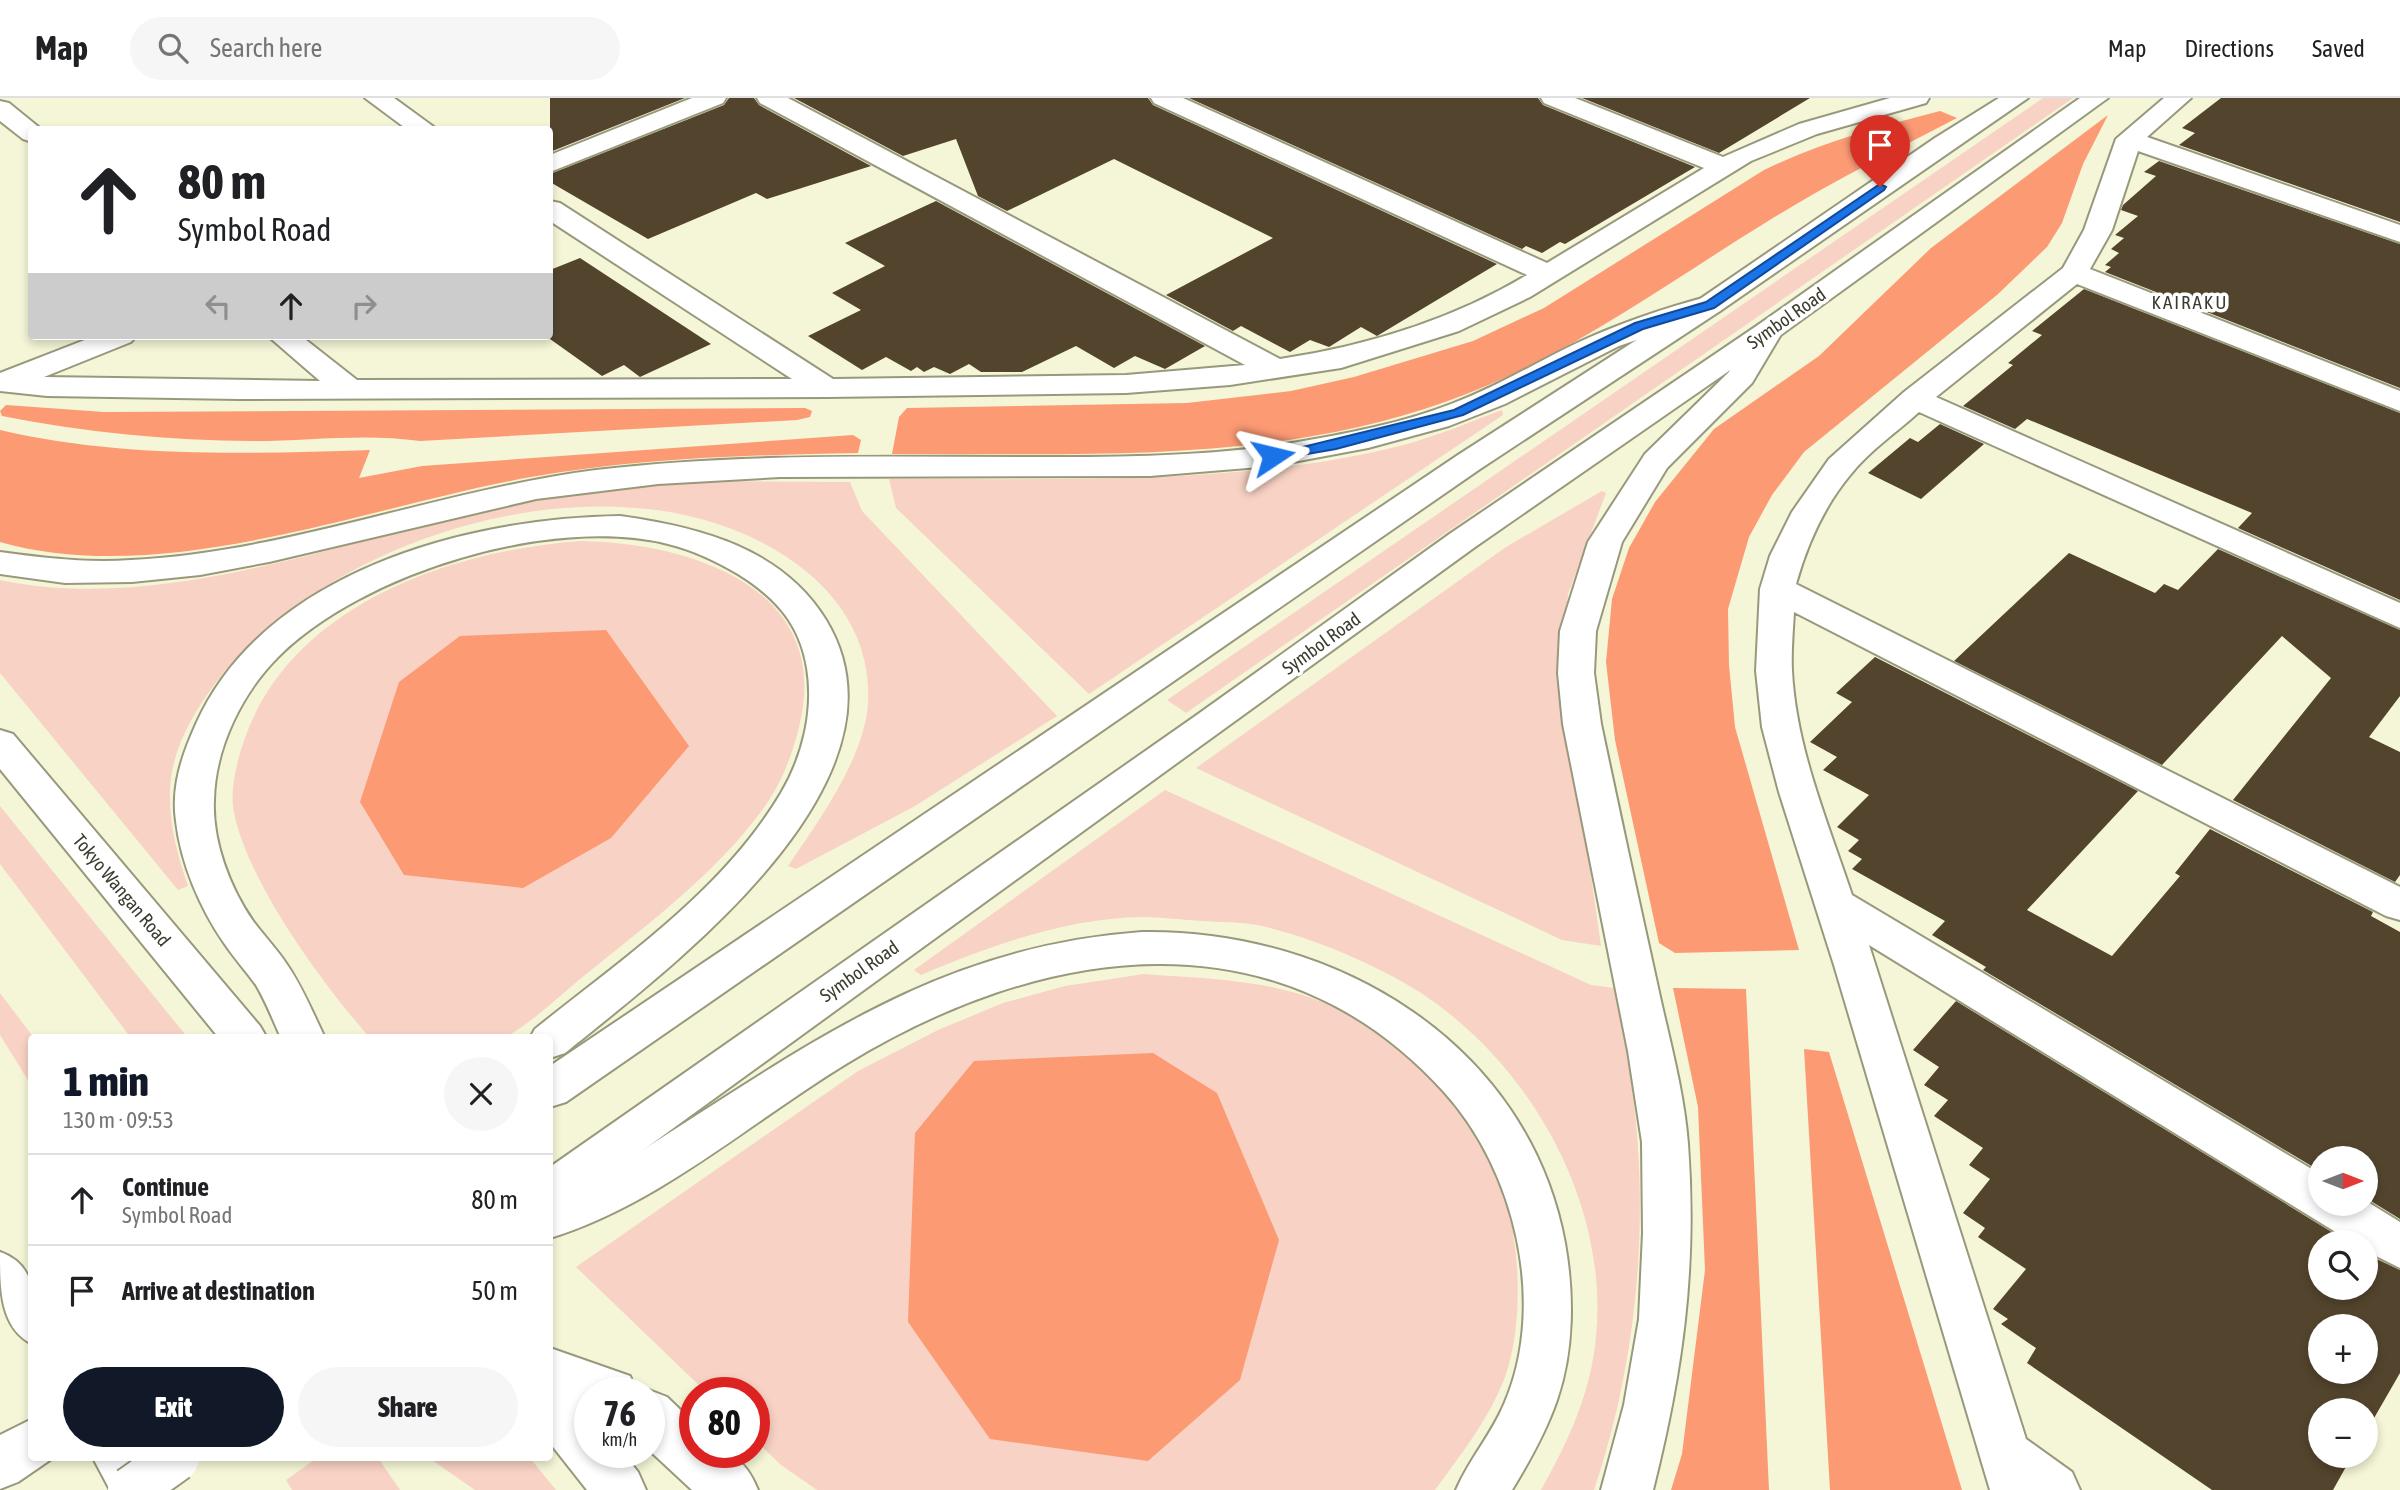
<!DOCTYPE html>
<meta charset="utf-8">
<style>
:root{--surface:#fff;--page:#f6f6f6;--text:#202124;--muted:#757577;--line:#e0e0e0;--accent:#111827}
body{margin:0;font-family:"Asap Condensed",sans-serif;background:var(--page);color:var(--text);height:100vh;display:flex;flex-direction:column;font-size:26px;white-space:nowrap}
*{box-sizing:border-box;margin:0}
p{font-size:23px;color:var(--muted)}
.icon{flex:none;width:38px;height:38px;fill:none;stroke:currentColor;stroke-width:2;stroke-linecap:round;stroke-linejoin:round}
.map{position:relative;flex:1;overflow:hidden}
.panel{position:absolute;left:28px;top:936px;width:525px;height:427px;display:flex;flex-direction:column;background:var(--surface);border-radius:7px;box-shadow:0 4px 10px #0003}
.panel>*{flex:none}
.top-card{position:absolute;left:28px;top:28px;width:525px;height:214px;border-radius:7px;box-shadow:0 4px 10px #0003;background:#fff;color:var(--text);overflow:hidden}
.needle{width:46px;rotate:90deg}
.controls{position:absolute;left:2308px;top:1048px;display:grid;gap:14px}
.controls a{display:grid;place-items:center;width:70px;height:70px;border-radius:50%;background:var(--surface);box-shadow:0 4px 10px #0003;font-size:35px}
.speed{position:absolute;left:574px;top:1279px;display:flex;gap:14px;font-size:35px;font-weight:700;text-align:center}
.speed>*{display:grid;place-content:center;width:91px;height:91px;border-radius:50%;background:var(--surface);box-shadow:0 4px 10px #0003;line-height:1}
.speed small{font-size:18px;font-weight:400}
.speed .limit{border:10px solid #d22;background:#fff;color:#111}
.pin{position:absolute;display:grid;place-items:center;width:60px;height:60px;color:#fff;margin:-72px -30px;border-radius:50% 50% 50% 0;rotate:-45deg;box-shadow:0 0 7px #0007}
.pin .icon{rotate:45deg}
.me{position:absolute;width:77px;margin:-38px;rotate:80deg;stroke-linejoin:round;filter:drop-shadow(0 0 5px #0008)}
.turn{display:flex;align-items:center;gap:24px;height:147px;padding:0 35px;font-size:32px}
.turn .icon{width:91px;height:91px;stroke-width:2.5}
.turn b{display:block;font-size:49px;line-height:60px}
.lanes{display:flex;align-items:center;height:66px;padding:0 35px;background:#0003;justify-content:center;gap:35px;direction:ltr}
.lanes .off{opacity:.35}
.round{display:grid;place-items:center;flex:none;width:74px;height:74px;border-radius:37px;background:var(--page)}
.overview{display:flex;align-items:center;justify-content:space-between;height:119px;padding:0 35px}
h1{font-size:42px;font-weight:800;line-height:52px;color:var(--accent)}
.cta{display:flex;gap:14px;margin-top:auto;padding:14px 35px}
.cta a{flex:1;height:80px;border-radius:42px;background:var(--accent);color:#fff;font-size:28px;font-weight:800;line-height:80px;text-align:center}
.cta a+a{background:var(--page);color:var(--text)}
ul{padding:0;list-style:none}
li{display:flex;align-items:center;gap:21px;height:91px;padding:0 35px;border-top:2px solid var(--line)}
li div{flex:1}
li b{display:block;font-size:26px}
li em{font-style:normal}
header{display:flex;align-items:center;gap:42px;box-sizing:border-box;height:98px;padding:0 35px;background:var(--surface);border-bottom:2px solid var(--line)}
header strong{font-size:33px}
nav{display:flex;gap:38px;margin-inline-start:auto;font-size:24px}
.search{width:490px;height:63px;background:var(--page);display:flex;align-items:center;gap:18px;box-sizing:border-box;padding:0 24px;border-radius:38px;color:var(--muted);font-size:26px}
.map>svg:first-child{display:block}
.green{fill:#f8d2c4}
.forest{fill:#fc9a74}
.building{fill:#53442d;fill-rule:evenodd}
.lines{fill:none;stroke-linecap:round;stroke-linejoin:round}
.street-casing{stroke:#98997c;stroke-width:4}
.secondary-casing{stroke:#98997c;stroke-width:4}
.highway-casing{stroke:#98997c;stroke-width:4}
.street{fill:#fff;fill-rule:evenodd}
.secondary{fill:#fff;fill-rule:evenodd}
.highway{fill:#fff;fill-rule:evenodd}
.secondary-bridge-casing{stroke:#98997c;stroke-width:50;stroke-linecap:butt}
.secondary-bridge{stroke:#fff;stroke-width:46}
.route{fill:#1a73e8;stroke:#114b97;stroke-width:2}
.labels{text-anchor:middle;stroke-width:7;stroke-linejoin:round;paint-order:stroke}
.far-quarter-label{font-size:19px;letter-spacing:2px;fill:#3b3c30;stroke:#fff}
.street-label{font-size:19px;fill:#3b3c30;stroke:#fff}
</style>
<header>
<strong>Map</strong>
<div class="search"><svg class="icon" aria-label="search" viewBox="0 0 24 24"><circle cx="10" cy="10" r="6"/><path d="M15 15l6 6"/></svg>Search here</div>
<nav><a>Map</a><a>Directions</a><a>Saved</a></nav>
</header>
<div class="map">
<svg width="2400" height="1392" viewBox="0 0 2400 1392">
<rect width="100%" height="100%" fill="#f5f6d7"/>
<path class="green" d="M2043 0H2073L1186 615 1167 602Z
M1502 312 1503 317 1089 596 896 410 889 381C1055 380 1246 389 1407 346 1439 337 1470 324 1502 312Z
M708 383 850 384 862 413 1057 618 915 708 796 771 788 768C818 724 864 661 868 606 871 553 848 508 807 474 644 341 337 427 217 583 193 615 171 652 170 693 169 726 177 756 188 788L178 792 0 575V482C152 514 319 451 467 417 546 398 628 389 708 383Z
M1602 393 1606 395 1568 496 1562 562 1565 638 1588 757 1601 848 1562 842 1196 670 1506 449Z
M581 443C691 445 834 490 799 629 792 658 781 686 763 711 716 775 652 823 590 873 568 890 531 926 507 938 497 944 390 940 370 940 322 885 249 786 234 715 229 691 238 659 246 637 295 505 454 452 581 443Z
M1165 692 1591 887 1614 890C1620 923 1628 957 1632 990 1650 1123 1637 1265 1594 1392H1541C1568 1344 1591 1295 1596 1239 1608 1115 1542 988 1446 913 1401 876 1315 839 1257 827 1240 824 1220 824 1203 823 1183 822 1162 819 1142 819 1067 820 989 848 921 877L914 872Z
M0 708 188 940H131L0 766Z
M1144 876C1194 880 1248 881 1296 895 1370 916 1444 978 1483 1044 1518 1104 1527 1204 1508 1270 1494 1315 1462 1355 1435 1392H817L781 1367 754 1341V1295H707L576 1169 858 973 938 932 1003 905 1065 888Z
M0 895 34 940 31 987 0 937Z
M317 1360H378L400 1392H292L286 1382Z
M429 1360H530L556 1392H475Z"/>
<path class="forest" d="M1940 13 1957 20C1892 54 1827 86 1765 125 1661 189 1562 263 1445 304 1269 367 1076 355 892 356L899 319 907 310 1187 305 1291 293 1354 279 1473 243 1544 210 1764 72C1821 44 1879 29 1940 13Z
M2108 17 2083 66 2062 125 2047 149 1997 197 1804 354 1772 397 1749 439 1728 511 1729 567 1735 629 1799 852 1675 855 1659 845 1615 642 1606 564 1612 501 1629 450 1655 404 1714 331 1819 258 1931 150Z
M6 307 104 314 805 310 812 313 810 319 797 322 420 343C365 335 309 343 253 343 170 343 84 334 2 318L0 313Z
M0 332C119 360 249 356 370 352L359 380 422 368 853 337 861 342 858 355C748 357 639 360 531 379 368 408 164 491 0 444Z
M606 532 689 648 611 740 523 790 404 777 360 704 399 584 460 538Z
M1673 890 1746 891 1769 1392H1671L1682 1356 1705 1172 1698 1009Z
M1804 951 1829 954 1962 1392H1830Z
M1153 955 1217 995 1279 1142 1240 1282 1148 1363 990 1341 908 1224 915 1035 974 963Z"/>
<path class="building" d="M550 0H685L550 54Z
M729 0H754L759 7 871 68 767 101 756 95 648 141 550 84V76L724 7Z
M794 0H1148L1153 7 1497 166 1377 238 1361 229 1329 249 1310 242 1290 254 1241 228 1233 233 1166 197 1273 140 1114 61 1007 113 978 98 956 41 903 58Z
M1189 0H1538L1543 7 1695 69 1565 146 1560 144 1542 155 1526 148 1522 151Z
M1582 0H1810L1719 55Z
M2221 0H2400V124L2179 47 2195 35 2182 30Z
M2159 63 2400 146V290L2105 174 2111 169 2105 167 2119 155 2111 151 2124 140 2115 137 2138 118 2121 112 2123 107 2156 78 2144 74Z
M936 103 1205 248 1165 271 1135 258 1114 270 1076 248 1022 274H981L969 266 950 276 934 269 924 274 917 269 911 273 886 259 862 272 808 238 861 212 832 195 885 168 845 145Z
M580 160 711 246 640 279 624 267 602 278 550 241V172Z
M2084 191 2400 315V502L2238 430 2252 415 2027 321 2015 331 1963 308 2013 267 2008 265 2042 237 2032 233Z
M1940 326 1984 346 1921 401 1868 375 1910 340 1918 344Z
M2218 451 2400 532V598L2369 639 2400 654V777L2395 784 2233 702 2331 580 2282 538 2162 667 1954 563 2069 455 2155 495 2164 486 2178 492Z
M1875 559 2138 693 2027 812 2112 858 2180 778 2175 775 2210 731 2373 814 2371 818 2400 834V1121L2366 1100V1060H2320V1073L1983 872 1986 869 1932 837 1945 823 1852 771 1862 761 1848 753 1859 742 1837 729 1869 697 1823 672 1837 659 1810 644 1852 604 1836 595Z
M1956 903 2348 1144H2320V1190H2366V1156L2400 1172V1275L2366 1334V1312H2320V1358H2352L2333 1392H2212L2027 1265 2036 1250 2001 1226 2008 1221 1993 1211 2026 1171 1978 1139 1985 1130 1963 1115 1990 1081 1969 1067 1983 1050 1934 1018 1948 1002 1924 987 1939 969 1913 952ZM2320 1228H2366V1274H2320Z"/>
<g class="lines">
<defs>
<path id="street" d="M365 0H394L438 32H408Z
M692 0H726L723 5 550 74V57Z
M757 0H788L1280 261C1367 248 1452 222 1527 177L1154 5 1151 0H1183L1547 165 1704 70 1544 5 1541 0H1575L1723 59 1799 26 1890 0H1929L1926 5 1817 36 1751 63 1530 199 1459 233 1341 270 1230 287 1126 295 827 299 239 301 47 298 0 293V275L95 238H136L131 244 44 279 320 283 268 238H301L357 282 792 281 550 123V103L560 105 833 281 1126 277 1245 267 760 5Z
M2164 0H2191L2147 39 2400 127V144L2138 53 2112 132 2090 171 2400 293V313L2077 186 1936 299 2400 505V530L1919 314C1897 334 1869 353 1851 376 1824 408 1807 447 1796 486L2400 789V822L2386 818 1794 514C1793 533 1791 553 1792 573 1796 650 1828 725 1852 797L2320 1076V1106H2366V1103L2400 1124V1170L2366 1153V1144H2352L1869 847 2026 1341 2072 1374 2080 1392H1990L1834 867 1779 694 1762 629 1756 573 1760 491 1770 458 1792 414 1829 361 1904 294 2063 170 2084 132 2116 41Z
M0 3 9 5 41 31 32 32V44L23 41 0 23Z"/>
<path id="secondary" d="M1999 0H2028L1720 213 1480 371 566 1004 550 1009V968L1458 357 1700 201 1935 40Z
M2080 0H2108L1778 239 1475 449 566 1108 550 1114V1069L1194 619 1451 435 1758 227Z
M32 1321V1360H51L50 1362 18 1384 0 1391V1337Z"/>
<path id="highway" d="M1710 198 1720 201 1724 207 1720 213 1619 248 1505 306 1449 328 1368 350 1272 368 1150 378 780 379 658 386 536 401 269 464 200 477 132 484 65 485 0 476V454C44 460 87 465 131 462 289 454 440 392 596 372 739 355 883 359 1027 359 1117 359 1208 359 1298 344 1350 335 1402 325 1451 306 1495 290 1535 265 1577 245 1620 225 1665 210 1710 198Z
M1768 224 1778 227 1783 233 1752 285 1667 370 1622 444 1596 533 1594 575 1601 626C1619 712 1638 799 1657 885 1668 937 1684 992 1688 1046 1697 1170 1683 1273 1653 1392H1601L1624 1307 1639 1221 1643 1135 1642 1044 1628 953 1563 626 1558 575 1560 533 1588 444 1645 356 1729 274 1758 227Z
M620 418C699 429 782 450 826 522 923 682 670 870 565 955L550 960V940H530L535 931C622 861 723 793 781 695 803 658 814 612 807 570 800 526 775 499 738 476 716 463 693 452 668 446 552 417 363 474 278 559 242 595 215 650 214 702 212 743 230 790 253 823 264 838 276 850 286 865 302 888 313 915 325 940H281C273 922 266 904 256 887 246 873 234 860 224 845 200 810 181 766 176 723 171 689 182 657 196 626 264 474 467 420 620 418Z
M0 632 13 636 260 928 267 940H219L0 671Z
M1142 834C1335 831 1528 945 1565 1145 1574 1196 1574 1253 1557 1302 1546 1334 1529 1364 1512 1392H1456C1469 1361 1492 1336 1505 1304 1547 1205 1515 1072 1444 994 1277 809 1040 847 846 966 749 1025 660 1106 550 1140V1099L593 1081 628 1061C799 954 931 849 1142 834Z
M0 1154C42 1169 32 1208 32 1246 0 1230 0 1191 0 1154Z
M550 1250 630 1278 637 1295H590V1311L583 1308 590 1316V1354H622L638 1374 646 1392H587L550 1345Z
M649 1292 667 1299 695 1326V1354C730 1354 744 1358 758 1392H692L649 1352V1295H641Z
M93 1360H149L166 1392H110Z"/>
</defs>
<use href="#street" class="street-casing"/>
<use href="#secondary" class="secondary-casing"/>
<use href="#highway" class="highway-casing"/>
<use href="#street" class="street"/>
<use href="#secondary" class="secondary"/>
<use href="#highway" class="highway"/>
<defs>
<path id="secondary-bridge" d="M131 1392 176 1360"/>
</defs>
<use href="#secondary-bridge" class="secondary-bridge-casing"/>
<use href="#secondary-bridge" class="secondary-bridge"/>
</g>
<path class="route" d="M1880 86 1886 89 1884 92 1714 210 1643 231 1463 317 1336 351 1273 362 1266 358 1454 312 1635 225 1706 204Z"/>
<g class="labels">
<g class="far-quarter-label">
<text x="2190" y="211">KAIRAKU</text>
</g>
<g class="street-label">
<text transform="translate(1786 220) rotate(-35)" y="7">Symbol Road</text>
<text transform="translate(1321 545) rotate(-36)" y="7">Symbol Road</text>
<text transform="translate(122 792) rotate(50)" y="7">Tokyo Wangan Road</text>
<text transform="translate(859 873) rotate(-35)" y="7">Symbol Road</text>
</g>
</g>
</svg>
<div class="controls">
<a><svg class="needle" viewBox="-14 -14 28 28"><path d="M0-13l5 13h-10z" fill="#e53935"/><path d="M0 13l5-13h-10z" fill="#757577"/></svg></a>
<a><svg class="icon" aria-label="search" viewBox="0 0 24 24"><circle cx="10" cy="10" r="6"/><path d="M15 15l6 6"/></svg></a>
<a>+</a>
<a>−</a>
</div>
<div class="speed"><div>76<small>km/h</small></div><div class="limit">80</div></div>
<div class="pin" style="left:1880px;top:89px;background:#d93025"><svg class="icon" aria-label="arrive" viewBox="0 0 24 24"><path d="M6 21V4h12l-3 4 3 4H6"/></svg></div>
<svg class="me" style="left:1273px;top:358px" viewBox="-20 -20 40 40"><path d="M0-17L14 15 0 8-14 15z" fill="#1a73e8" stroke="#fff" stroke-width="4"/></svg>
<div class="top-card">
<div class="turn"><svg class="icon" aria-label="ahead" viewBox="0 0 24 24"><path d="M12 20V5M6 11l6-6 6 6"/></svg><div><b>80 m</b>Symbol Road</div></div>
<div class="lanes"><svg class="icon off" aria-label="left" viewBox="0 0 24 24"><path d="M17 20v-9H6M10 6l-5 5 5 5"/></svg><svg class="icon" aria-label="ahead" viewBox="0 0 24 24"><path d="M12 20V5M6 11l6-6 6 6"/></svg><svg class="icon off" aria-label="right" viewBox="0 0 24 24"><path d="M7 20v-9h11M14 6l5 5-5 5"/></svg></div>
</div>
<section class="panel">
<div class="overview"><div><h1>1 min</h1><p>130 m · 09:53</p></div><a class="round"><svg class="icon" aria-label="close" viewBox="0 0 24 24"><path d="M6 6l12 12M18 6L6 18"/></svg></a></div>
<ul>
<li><svg class="icon" aria-label="ahead" viewBox="0 0 24 24"><path d="M12 20V5M6 11l6-6 6 6"/></svg><div><b>Continue</b><p>Symbol Road</p></div><em>80 m</em></li>
<li><svg class="icon" aria-label="arrive" viewBox="0 0 24 24"><path d="M6 21V4h12l-3 4 3 4H6"/></svg><div><b>Arrive at destination</b></div><em>50 m</em></li>
</ul>
<div class="cta"><a>Exit</a><a>Share</a></div>
</section>
</div>
